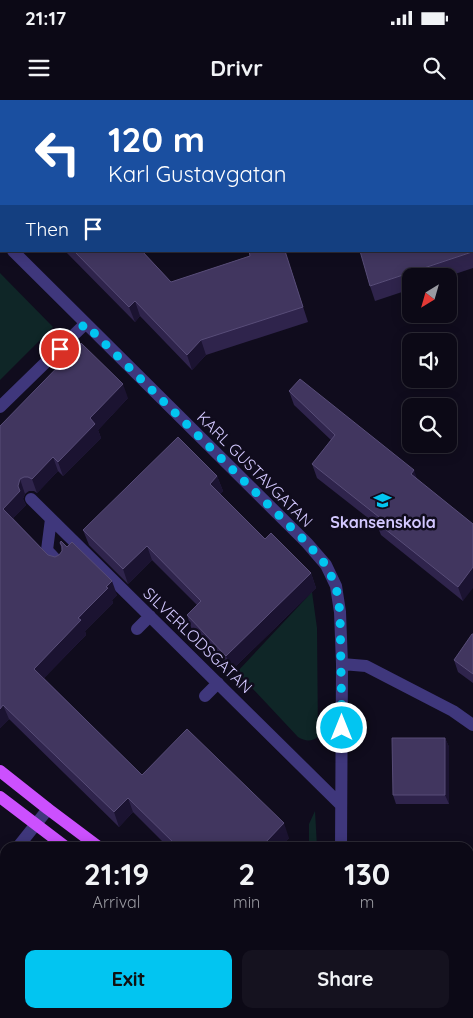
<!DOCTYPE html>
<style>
:root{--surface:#0c0916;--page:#15121f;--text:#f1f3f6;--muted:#9a9aa1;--line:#2c2a35;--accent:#02c5f1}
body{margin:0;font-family:Quicksand,sans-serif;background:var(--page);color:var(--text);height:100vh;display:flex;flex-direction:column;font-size:19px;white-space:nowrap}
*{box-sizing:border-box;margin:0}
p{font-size:16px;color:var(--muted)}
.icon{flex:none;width:28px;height:28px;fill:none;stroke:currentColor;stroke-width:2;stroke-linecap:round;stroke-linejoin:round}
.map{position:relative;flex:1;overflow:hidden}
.details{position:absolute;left:0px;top:742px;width:474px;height:176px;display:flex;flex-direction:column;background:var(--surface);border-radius:15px 15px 0 0;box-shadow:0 2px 12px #0003,0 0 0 1px var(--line)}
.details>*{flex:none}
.guide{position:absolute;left:0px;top:0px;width:474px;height:152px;box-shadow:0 2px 12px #0003,0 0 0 1px var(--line);background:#1a4fa0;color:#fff;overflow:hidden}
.needle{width:32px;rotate:217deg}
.controls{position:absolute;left:402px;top:168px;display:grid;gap:10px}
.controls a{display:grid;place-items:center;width:55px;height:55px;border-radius:10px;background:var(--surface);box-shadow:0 2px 12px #0003,0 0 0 1px var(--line);font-size:25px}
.pin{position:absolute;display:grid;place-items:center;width:42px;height:42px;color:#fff;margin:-21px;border:2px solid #fff;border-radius:50%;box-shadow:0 1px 5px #0007}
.me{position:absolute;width:55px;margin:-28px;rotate:0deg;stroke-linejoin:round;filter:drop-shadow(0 0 4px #0008)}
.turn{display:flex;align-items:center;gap:18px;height:105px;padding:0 25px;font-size:22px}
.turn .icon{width:65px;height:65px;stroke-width:2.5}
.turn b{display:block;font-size:35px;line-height:42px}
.then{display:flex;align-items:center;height:48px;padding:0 25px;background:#0003;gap:10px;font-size:19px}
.eta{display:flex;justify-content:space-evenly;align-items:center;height:85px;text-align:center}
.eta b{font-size:30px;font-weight:800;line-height:35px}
.cta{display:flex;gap:10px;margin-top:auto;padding:10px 25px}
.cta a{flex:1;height:58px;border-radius:10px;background:var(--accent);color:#111;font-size:20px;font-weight:800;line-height:58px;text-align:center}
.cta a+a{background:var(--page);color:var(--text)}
.status{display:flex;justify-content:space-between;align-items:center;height:35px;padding:0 25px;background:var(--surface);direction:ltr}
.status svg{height:14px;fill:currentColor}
header{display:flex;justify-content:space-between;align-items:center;height:65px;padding:0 25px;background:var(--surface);font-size:22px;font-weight:800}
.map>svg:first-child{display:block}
.green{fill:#0f2627}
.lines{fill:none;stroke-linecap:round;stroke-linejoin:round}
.minor{stroke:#3f377c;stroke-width:12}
.major{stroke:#cc50fe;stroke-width:12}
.wall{fill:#2f244c}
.shaded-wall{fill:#1b1331}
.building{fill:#41365f;stroke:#584d78}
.route{stroke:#02c5f1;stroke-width:9;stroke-dasharray:0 16.2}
.labels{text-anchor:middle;stroke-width:5;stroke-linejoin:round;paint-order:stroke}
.street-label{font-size:16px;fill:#d3c8ff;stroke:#100c1d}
.poi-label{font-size:16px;font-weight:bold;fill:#d3c8ff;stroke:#100c1d}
</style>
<div class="status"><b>21:17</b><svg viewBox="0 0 49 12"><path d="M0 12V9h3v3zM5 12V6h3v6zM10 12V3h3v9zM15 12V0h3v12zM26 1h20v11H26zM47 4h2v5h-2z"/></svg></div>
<header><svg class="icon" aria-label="menu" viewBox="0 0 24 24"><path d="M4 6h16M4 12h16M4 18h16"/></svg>Drivr<svg class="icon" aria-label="search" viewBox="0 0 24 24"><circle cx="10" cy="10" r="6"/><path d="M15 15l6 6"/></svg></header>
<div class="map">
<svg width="473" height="918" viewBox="0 0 473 918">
<rect width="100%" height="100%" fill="#100c1d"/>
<path class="green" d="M11 0H128L124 1H10Z
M0 173 53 227 0 280Z
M312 492 317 528 318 637C311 642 305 641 298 637L237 572Z
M315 711 317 747H309V724Z"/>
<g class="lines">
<path class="minor" d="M297 0 298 1
M191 1 195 0
M0 138 1 140
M13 151 307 443 326 465 336 486 340 512 342 564 341 748
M0 307 85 224
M31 399 341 705
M51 419 47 450 59 463
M137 529 150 516
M342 564 366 566 453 611 473 625
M205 596 218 583
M17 748 48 709
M0 765 5 760"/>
<path class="major" d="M0 671 48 709 100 748
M0 697 67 748
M294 914 300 918
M326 914 332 918"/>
</g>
<path class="wall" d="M65 151H142L171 182 250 156 285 151 308 222 206 255 192 270 140 216 135 222Z
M472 151 473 153V168L449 176H411V189L375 201 370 186Z
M289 291 417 379 473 424 463 501 381 435 377 425 317 378 312 364 331 340 294 305Z
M128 298 98 330 101 338 63 376 58 371 37 393 34 391H29L25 394 23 399 26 405 13 418 48 455 55 457 59 455 62 451 60 443 117 495 112 500 113 503 85 531 86 535 44 578 142 675 289 738 279 748H169L133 712 119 727 9 619 0 628V326Z
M217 376 223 391 220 394 265 439 311 473 316 488 232 570 192 530 187 515 197 505 152 460 128 484 89 445 83 430Z
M473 534V583L458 572 454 560Z
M445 638 449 647V704H396L393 695Z
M5 866V911L0 906V871Z
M7 914H52L47 918H11Z
M94 914H120L115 918H97Z"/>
<path class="shaded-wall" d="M135 201 140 216 135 222 129 207Z
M201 240 206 255 192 270 187 255Z
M123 284 128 298 98 330 101 338 63 376 58 362 90 318Z
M53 357 58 371 37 393 32 379Z
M414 370 419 384 411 374Z
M217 376 223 391 215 399 210 384Z
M20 379 25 394 23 399 26 405 8 423 3 409 18 386Z
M147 446 152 460 128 484 123 469Z
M473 467V488L463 501 458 487Z
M311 473 316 488 232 570 226 556Z
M112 481 117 495 112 500 113 503 85 531 86 535 39 583 34 569Z
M3 605 9 619 0 628V609Z
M445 638 449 647V704L445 695Z
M128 698 133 712 119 727 114 712Z
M284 723 289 738 279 748H265L264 744Z
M30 914H52L47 918H25Z
M100 914H120L115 918H102Z"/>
<path class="building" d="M74 151H142L171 182 250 156 249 151H285L303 207 201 240 187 255 135 201 129 207Z
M360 151H472V152L370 186Z
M81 243 123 284 90 318 95 324 58 362 53 357 32 379 28 377H24L20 379 18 386 20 391 3 409 48 455 55 457 59 455 62 451V446L60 443 61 441 67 447 72 442 112 481 106 487 108 488 78 518 81 520 34 569 142 675 187 629 284 723 264 744 267 748H179L128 698 114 712 3 605 0 609V326Z
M300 279 414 370 411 374 473 424V467L458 487 375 421 379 417 312 364 335 335 289 291Z
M178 337 217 376 210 384 265 439 271 433 311 473 226 556 187 515 201 501 147 446 123 469 83 430Z
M472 534H473V574L454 560Z
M392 638H445V695H393Z
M5 866V903L0 897V871Z
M473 885V918H448L451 914H469V890Z
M15 914H30L25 918H19Z
M168 914H218L222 918H163Z"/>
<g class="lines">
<path class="route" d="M60 249 85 224 307 443 326 465 336 486 340 512 342 628"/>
</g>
<defs>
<symbol id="school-bare" viewBox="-9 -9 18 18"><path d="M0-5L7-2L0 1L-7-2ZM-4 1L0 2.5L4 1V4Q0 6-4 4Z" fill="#02c5f1" stroke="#100c1d" stroke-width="2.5" paint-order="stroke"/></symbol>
</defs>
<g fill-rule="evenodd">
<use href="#school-bare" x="370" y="388" width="25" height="25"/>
</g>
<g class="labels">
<g class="street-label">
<text transform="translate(255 369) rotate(45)" y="6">KARL GUSTAVGATAN</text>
<text transform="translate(198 540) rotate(44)" y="6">SILVERLODSGATAN</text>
</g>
<g class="poi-label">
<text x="383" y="428">Skansenskola</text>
</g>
</g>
</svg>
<div class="controls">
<a><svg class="needle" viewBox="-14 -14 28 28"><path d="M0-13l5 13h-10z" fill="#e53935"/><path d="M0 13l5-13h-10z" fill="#9a9aa1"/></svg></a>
<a><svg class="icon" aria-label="sound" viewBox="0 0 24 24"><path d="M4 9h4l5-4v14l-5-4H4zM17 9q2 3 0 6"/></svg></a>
<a><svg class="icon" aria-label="search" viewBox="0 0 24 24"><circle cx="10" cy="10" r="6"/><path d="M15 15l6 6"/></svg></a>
</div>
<div class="pin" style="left:60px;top:249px;background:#d93025"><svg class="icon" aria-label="arrive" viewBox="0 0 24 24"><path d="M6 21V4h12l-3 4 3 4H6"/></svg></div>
<svg class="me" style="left:342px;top:628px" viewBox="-20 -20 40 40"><circle r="17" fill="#02c5f1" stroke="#fff" stroke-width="3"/><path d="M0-11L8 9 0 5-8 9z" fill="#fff"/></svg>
<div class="guide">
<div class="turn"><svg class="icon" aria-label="left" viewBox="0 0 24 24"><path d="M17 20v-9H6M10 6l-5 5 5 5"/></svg><div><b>120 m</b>Karl Gustavgatan</div></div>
<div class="then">Then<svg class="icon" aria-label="arrive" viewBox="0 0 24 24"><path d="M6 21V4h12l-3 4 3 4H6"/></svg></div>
</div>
<section class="details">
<div class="eta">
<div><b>21:19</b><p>Arrival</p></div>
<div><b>2</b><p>min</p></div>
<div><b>130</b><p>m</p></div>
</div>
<div class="cta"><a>Exit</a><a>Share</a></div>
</section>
</div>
